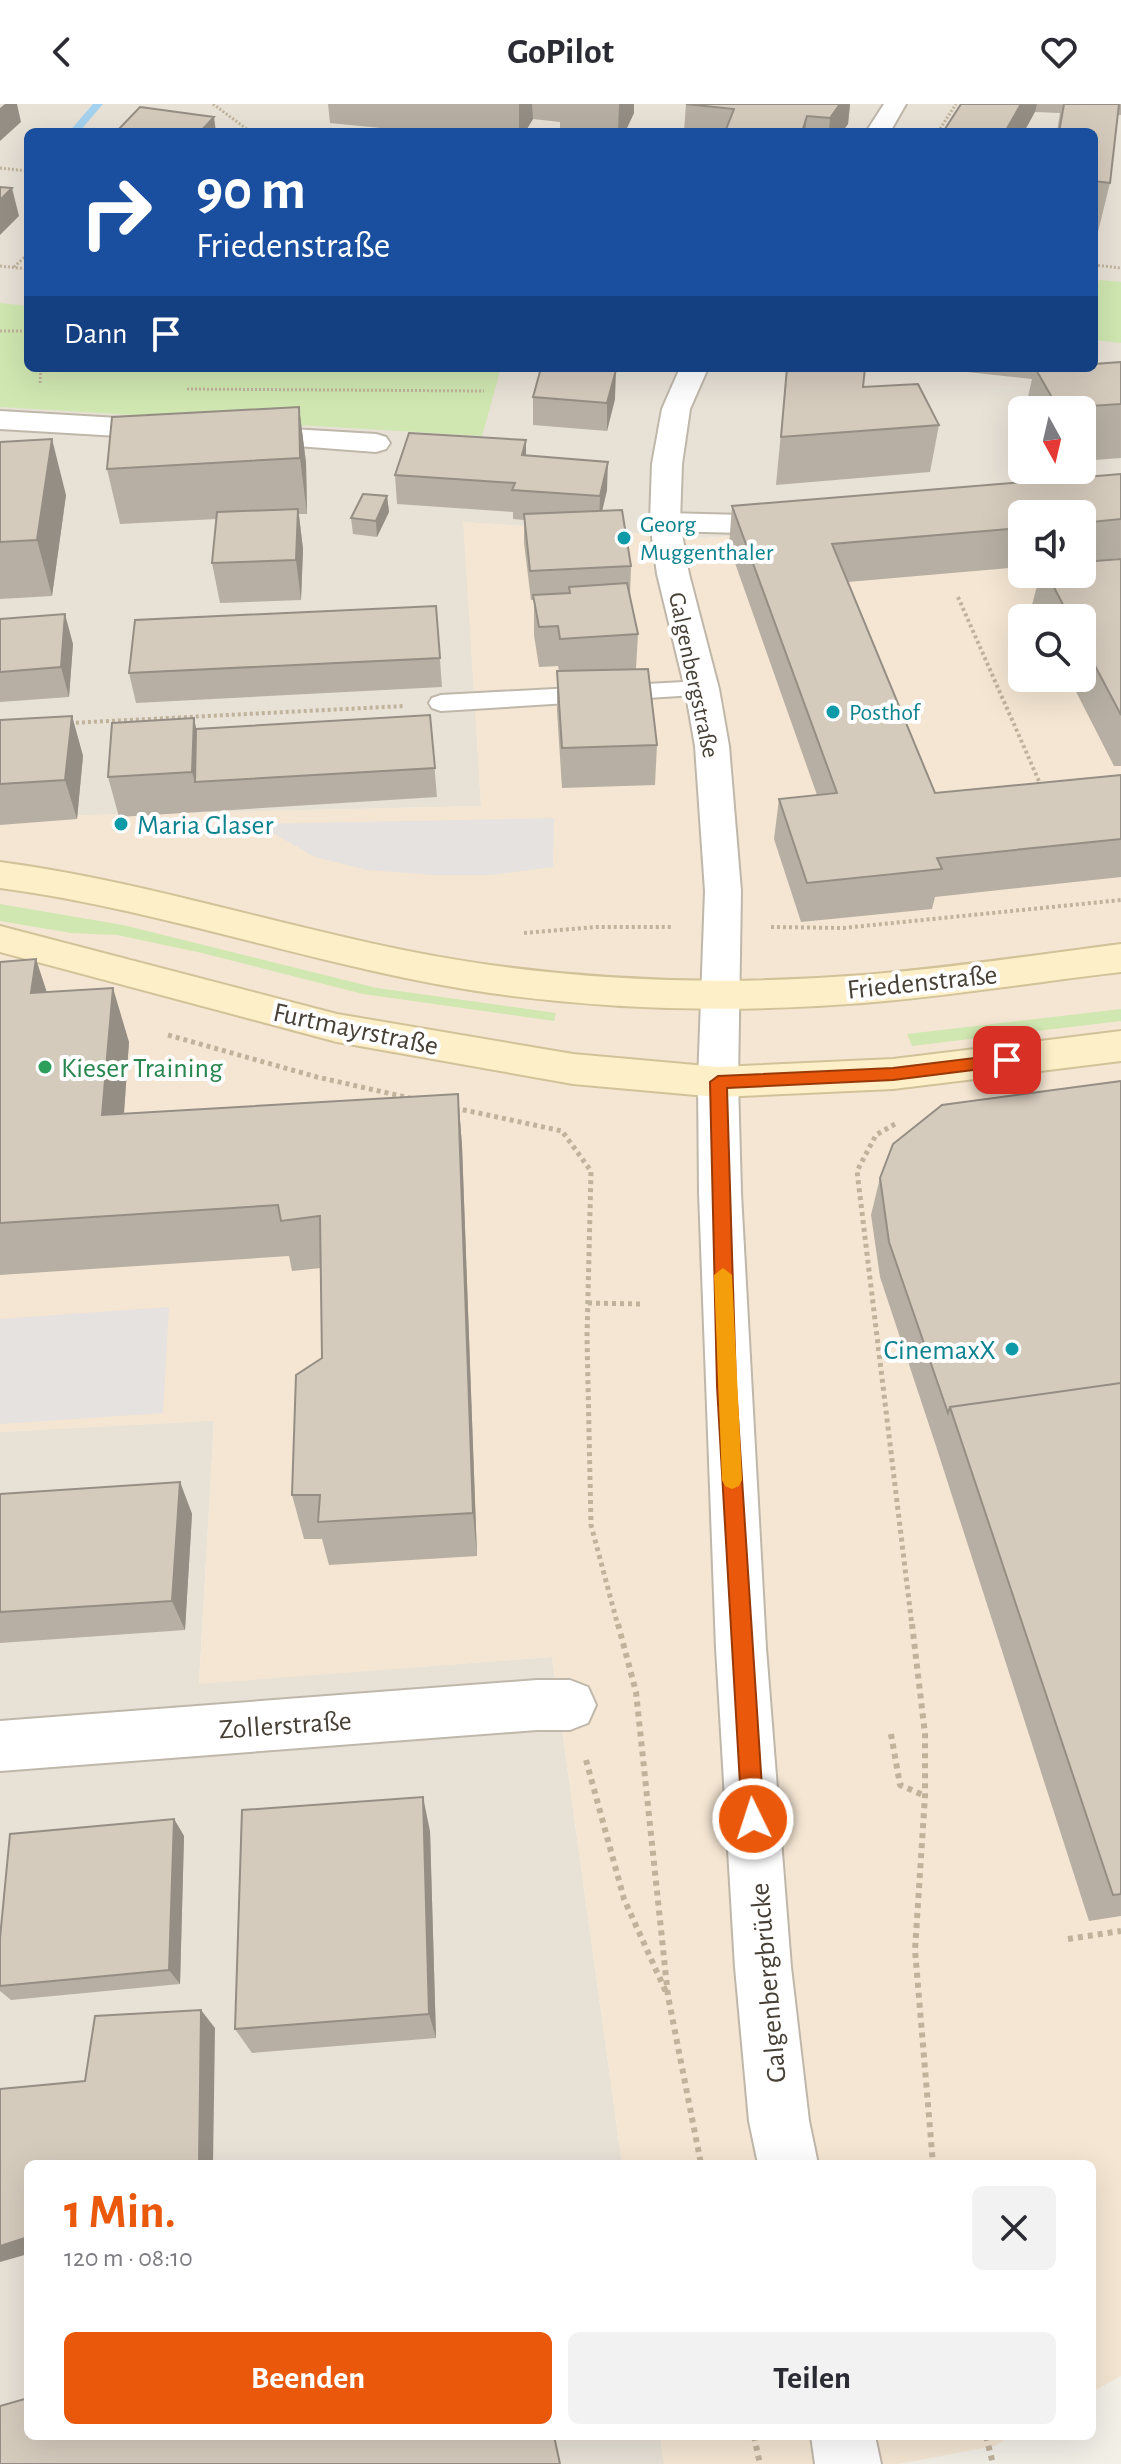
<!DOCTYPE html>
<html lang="de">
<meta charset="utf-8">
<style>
:root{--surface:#fff;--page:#f2f2f3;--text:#2b2b33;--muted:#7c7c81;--accent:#ea580c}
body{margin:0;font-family:"Alegreya Sans",sans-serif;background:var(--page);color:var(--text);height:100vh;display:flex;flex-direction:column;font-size:30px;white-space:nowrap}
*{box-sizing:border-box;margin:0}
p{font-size:26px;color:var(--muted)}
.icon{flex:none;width:44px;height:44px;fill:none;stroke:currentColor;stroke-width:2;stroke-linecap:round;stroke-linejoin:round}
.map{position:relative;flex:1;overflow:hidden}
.details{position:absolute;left:24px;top:2056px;width:1072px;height:280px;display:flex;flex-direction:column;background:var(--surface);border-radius:12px;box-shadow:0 8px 32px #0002}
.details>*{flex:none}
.hud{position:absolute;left:24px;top:24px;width:1074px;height:244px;border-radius:12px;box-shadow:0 8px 32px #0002;background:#1a4fa0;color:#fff;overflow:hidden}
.needle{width:52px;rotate:172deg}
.fabs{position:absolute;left:1008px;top:292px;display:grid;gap:16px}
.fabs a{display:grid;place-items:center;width:88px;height:88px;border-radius:12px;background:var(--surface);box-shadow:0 8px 32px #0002;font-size:40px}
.pin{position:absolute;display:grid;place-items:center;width:68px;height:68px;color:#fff;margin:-34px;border-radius:16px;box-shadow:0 4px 12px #0006}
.me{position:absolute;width:88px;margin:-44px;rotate:356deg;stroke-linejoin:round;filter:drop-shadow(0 0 6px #0008)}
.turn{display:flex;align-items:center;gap:28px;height:168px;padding:0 40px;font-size:36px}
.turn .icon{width:104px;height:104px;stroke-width:2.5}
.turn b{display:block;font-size:56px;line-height:68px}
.then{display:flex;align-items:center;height:76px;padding:0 40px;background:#0003;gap:16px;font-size:30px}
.round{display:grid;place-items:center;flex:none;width:84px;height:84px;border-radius:12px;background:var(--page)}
.head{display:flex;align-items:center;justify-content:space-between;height:136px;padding:0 40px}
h1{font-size:48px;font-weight:700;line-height:60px;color:var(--accent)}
.button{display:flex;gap:16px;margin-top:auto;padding:16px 40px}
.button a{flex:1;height:92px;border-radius:12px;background:var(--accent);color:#fff;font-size:32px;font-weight:700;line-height:92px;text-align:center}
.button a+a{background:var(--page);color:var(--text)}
header{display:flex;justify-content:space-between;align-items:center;height:104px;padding:0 40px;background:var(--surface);font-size:36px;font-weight:700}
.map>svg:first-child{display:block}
.residential{fill:#e7e1d6;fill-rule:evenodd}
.commercial{fill:#f5e6d3;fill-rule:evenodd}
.green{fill:#d0e7b1}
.parking{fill:#e5e2df}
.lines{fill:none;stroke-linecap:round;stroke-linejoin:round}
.stream{fill:#a5d2ef;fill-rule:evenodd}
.service-casing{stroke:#bfb7aa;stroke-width:4}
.minor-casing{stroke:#bfb7aa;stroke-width:4}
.tertiary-casing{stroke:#bfb7aa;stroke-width:4}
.secondary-casing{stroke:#d2c299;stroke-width:4}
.path-far3{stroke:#c0b39c;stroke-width:3;stroke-dasharray:2 2;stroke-linecap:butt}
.path-far2{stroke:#c0b39c;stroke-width:4;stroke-dasharray:3 3;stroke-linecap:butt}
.path-far1{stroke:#c0b39c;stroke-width:5;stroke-dasharray:4 4;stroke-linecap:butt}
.path{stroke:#c0b39c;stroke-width:6;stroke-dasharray:5 5;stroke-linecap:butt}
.service{fill:#fff;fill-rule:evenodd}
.minor{fill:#fff;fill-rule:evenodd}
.tertiary{fill:#fff;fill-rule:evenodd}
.secondary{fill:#fdefc8;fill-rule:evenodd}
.wall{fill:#b7afa3}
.shaded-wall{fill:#958e84}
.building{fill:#d5cbbd;stroke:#958e84;stroke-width:2}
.route{fill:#ea580c;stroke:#983908;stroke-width:2}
.slow{fill:#f59e0b}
.culture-dot{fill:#0f9aa8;stroke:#fff;stroke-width:3}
.leisure-dot{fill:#2e9e5b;stroke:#fff;stroke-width:3}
.labels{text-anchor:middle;stroke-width:8;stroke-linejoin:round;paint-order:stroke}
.far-culture-label{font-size:24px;fill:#0d838f;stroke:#fff;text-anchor:start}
.far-street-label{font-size:24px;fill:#474037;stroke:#fff}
.culture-label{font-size:28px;fill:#0d838f;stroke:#fff;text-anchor:start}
.street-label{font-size:28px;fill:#474037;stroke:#fff}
.leisure-label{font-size:28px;fill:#27864d;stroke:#fff;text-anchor:start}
</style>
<header><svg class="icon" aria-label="back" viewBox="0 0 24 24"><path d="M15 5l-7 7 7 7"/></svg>GoPilot<svg class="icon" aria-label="heart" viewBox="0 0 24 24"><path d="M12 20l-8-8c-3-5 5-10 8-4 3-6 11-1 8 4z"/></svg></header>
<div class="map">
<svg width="1121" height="2360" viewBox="0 0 1121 2360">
<rect width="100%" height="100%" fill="#f3f0e8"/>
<path class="residential" d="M0 0H1121V399L706 434 464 418 481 702 0 713ZM28 28H1094V264H28ZM1022 306H1082V366H1022Z
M214 1316 199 1579 552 1553 622 2060H28V2332H660L664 2360H0V1328Z"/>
<path class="commercial" d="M1121 399V2272L1092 2288V2060H622L552 1553 199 1580 214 1317 0 1328V713L481 702 463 418 706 434ZM1022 410H1082V470H1022ZM1022 514H1082V574H1022Z
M660 2332H1012L994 2342 898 2360H664Z"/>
<path class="green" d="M1099 176 1121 178V239L1094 236V205Z
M0 199 28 202V264H501L482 332 0 303Z
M0 800 123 821 377 884 556 909 554 917 363 890 202 849 117 831 71 829 0 817Z
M1121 905V917L912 942 907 930Z"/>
<path class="parking" d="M554 714 553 763 491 771H433L368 766 315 753 257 720Z
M169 1203 163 1309 0 1320V1215Z"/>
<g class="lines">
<path class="stream" d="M93 0H103L79 28H69Z"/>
<defs>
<path id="service" d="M702 577 711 580 714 585 711 590 441 607 432 604 429 599 432 594 441 591Z"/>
<path id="minor" d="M0 307 169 317 179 320 183 326 179 332 169 335 0 325Z
M242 322 376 330 386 333 390 339 386 345 376 348 232 337 228 331 232 325Z
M792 407 803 410 807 416 803 422 743 429 665 427 654 424 650 418 654 412 665 409 743 411Z
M537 1576H570L588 1583 596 1601 588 1619 570 1626H537L0 1667V1617Z"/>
<path id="tertiary" d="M884 0H906L890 28H866Z
M680 264H708L690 305 682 360 680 418 689 470 719 585 729 642 741 787 738 978 741 1089 766 1544 791 1863 809 2017 818 2060H758L749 2017 735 1863 716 1544 699 1089 698 978 705 787 695 642 685 585 657 470 650 418 652 360 662 305Z
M811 2332H875L881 2360H815Z"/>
<path id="secondary" d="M0 758C166 780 324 838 490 861 613 878 739 881 863 871 950 864 1035 851 1121 840V868C1035 878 950 892 863 899 739 909 613 906 490 889 324 865 166 806 0 784Z
M0 822 337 910 573 950 718 963 893 955 1121 927V957L893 985 718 993 573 980 337 938 0 848Z"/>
</defs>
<use href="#service" class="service-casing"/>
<use href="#minor" class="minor-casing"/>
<use href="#tertiary" class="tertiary-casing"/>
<use href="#secondary" class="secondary-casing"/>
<path class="path-far3" d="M213 0 248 26 262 28
M938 28 956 0
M0 64 28 67
M1094 161 1121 164
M0 162 28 165
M14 163 28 150
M0 227H28
M40 279 41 264
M187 285 484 287"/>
<path class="path-far2" d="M958 493 1042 684
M70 619 404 602
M771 823 843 824 1121 796
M524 829 596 823H673"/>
<path class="path-far1" d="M168 931 317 973 410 994
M455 1004 562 1027 591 1067 587 1233 591 1421 618 1522
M895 1020 876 1031 857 1067 912 1522
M588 1199 640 1200"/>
<path class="path" d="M618 1520 636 1588 668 1892 701 2060
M912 1520 925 1630V1692L915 1846 933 2060
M891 1630 900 1681 925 1692
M586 1656 624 1795 666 1888
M1068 1835 1121 1827
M754 2332 760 2360
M986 2332 993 2360"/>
<use href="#service" class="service"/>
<use href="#minor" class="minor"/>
<use href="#tertiary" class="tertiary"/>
<use href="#secondary" class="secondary"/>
</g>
<path class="wall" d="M328 0H634V9L625 28H560V18L533 15 525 28H421L330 19Z
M686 0H850L848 20 842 28H684Z
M961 0H1121V11H1118L1110 79 1097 132 1094 131V28H1057L1060 9 1035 8Z
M1121 258V354L1082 357V306H1025L1032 275 939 265 1094 264Z
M787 264 864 271 863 283 939 321 930 368 776 381Z
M533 293 615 295 607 327 533 321Z
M299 303 306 359 307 410H299L303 445 301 496 220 499 212 459 216 415 120 420 107 365Z
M0 338 66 391 52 492 0 495Z
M526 351 607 386 602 406 631 462 630 492 638 530 636 565 657 641 655 681 562 684 557 607V567H559L558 562 539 563 534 531V496H531L524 439V416L513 415V408L397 400 395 371Z
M1121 370V454L1082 458V410H1022V463L848 478 935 689 1121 671V773L935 793 932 805 801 818 774 735 779 695 817 691 729 442 732 402Z
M387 392 389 408 377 433 353 430 351 414Z
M1121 455V662H1114L1069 574H1082V514H1038L1032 501 1040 470H1082Z
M436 502 442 583 136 599 129 569Z
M0 515 73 540 69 593 0 598Z
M430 611 437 693 119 713 108 673 194 614 196 625Z
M72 612 83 652 77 715 0 721V616Z
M0 858 47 888 129 938 124 1010 458 990 462 1042 477 1452 329 1461 322 1435H304L292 1391 322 1254 321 1164 292 1167 289 1152 0 1171Z
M1121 977V1812L1089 1817 936 1342 880 1173 871 1111 880 1074Z
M180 1378 192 1410 185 1526 0 1539V1390Z
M174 1715 184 1732 180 1880 11 1896 0 1887V1834Z
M430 1727 436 1934 252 1949 235 1925Z"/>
<path class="shaded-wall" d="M5 0H17L21 18 0 37V4Z
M519 0H532L533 15 525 28H519Z
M619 0H634V9L625 28H618Z
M840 0H850L848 20 842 28H829L830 14Z
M1021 0H1037L1035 8 1024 28H1005Z
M807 12 805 28H802Z
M214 13 216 28H200Z
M12 84 19 112 0 131V96Z
M616 266 615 295 607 327V299Z
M299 303 306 359 307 410 300 354Z
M52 335 66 391 52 492 37 436Z
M526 336V365L522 351Z
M608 358 607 386 599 421 600 392Z
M387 392 389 408 377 433 376 417Z
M298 405 303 445 301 496 296 456Z
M65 510 73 540 69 593 61 563Z
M72 612 83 652 77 715 65 676Z
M194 614 202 654 195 678 192 668Z
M36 855 54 910 31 889Z
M113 884 129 938 120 1063 102 1011Z
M458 990 462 1042 477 1452 473 1409Z
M180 1378 192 1410 185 1526 172 1497Z
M423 1693 430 1727 436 1934 429 1910Z
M174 1715 184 1732 180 1880 169 1866Z
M201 1906 215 1924 213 2060H199Z
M28 2133V2150L0 2158V2142Z"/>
<path class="building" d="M686 0H840L830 14 807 12 802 28H725L734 5Z
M961 0H1021L1005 28H943Z
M1064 0H1119L1110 79 1094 77V28H1059Z
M140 3 214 13 200 28H116Z
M0 83 12 84 0 96Z
M1121 258V300L1058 304 1035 264H1094V260Z
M541 264H590L616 266 607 299 533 293Z
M787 264H865L863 283 918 280 939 321 781 333Z
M299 303 300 354 107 365 112 313Z
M409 329 526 336 522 351 608 358 600 392 512 386 515 379 395 371Z
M52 335 37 436 0 438V338Z
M1121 370V415L1082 419V410H1022V424L832 440 935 689 1121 671V735L937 754 942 765 807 779 779 695 837 689 732 402Z
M363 390 387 392 376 417 351 414Z
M298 405 296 456 212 459 217 408Z
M622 406 631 462 530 467 524 410Z
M1121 455V611L1082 537V514H1070L1047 470H1082V458Z
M627 479 638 530 560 535 558 522 539 523 533 491 570 489 569 483Z
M436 502 440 554 129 569 135 516Z
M65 510 61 563 0 568V515Z
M648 565 657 641 562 644 557 567Z
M430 611 435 664 195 678 196 625Z
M72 612 65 676 0 680V616Z
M194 614 192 668 108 673 112 619Z
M36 855 31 889 113 884 102 1011 458 990 473 1409 318 1418 320 1391H292L296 1271 322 1254 320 1112 281 1117 278 1101 0 1119V858Z
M1121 977V1279L950 1303 948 1309 889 1138 880 1074 893 1040 942 1001Z
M1121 1279V1790L1113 1791 950 1303Z
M180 1378 172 1497 0 1508V1390Z
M423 1693 429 1910 235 1925 242 1706Z
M174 1715 169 1866 0 1882V1834L10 1730Z
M201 1906 199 2060H28V2133L0 2142V1985L85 1977 95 1912Z
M28 2294V2332H554L560 2360H0V2302Z"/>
<path class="route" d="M1007 950 1015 956 1013 961 893 976 727 984 736 1282 764 1715 760 1723 753 1726 745 1723 742 1715 717 1282 710 978 718 972 893 964Z"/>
<path class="slow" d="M723 1164 732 1171 742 1376 739 1382 732 1385 725 1382 722 1376 714 1171Z"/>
<g class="culture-dot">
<circle cx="624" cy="434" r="8"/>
<circle cx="833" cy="608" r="8"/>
<circle cx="121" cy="720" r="8"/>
<circle cx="1012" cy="1245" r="8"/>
</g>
<circle class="leisure-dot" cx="45" cy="963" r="8"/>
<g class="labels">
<g class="far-culture-label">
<text x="640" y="428">Georg<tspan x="640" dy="28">Muggenthaler</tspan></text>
<text x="849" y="616">Posthof</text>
</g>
<g class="far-street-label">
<text transform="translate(694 571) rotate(78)" y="8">Galgenbergstraße</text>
</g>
<g class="culture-label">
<text x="137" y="730">Maria Glaser</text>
<text x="996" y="1255" text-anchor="end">CinemaxX</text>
</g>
<g class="street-label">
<text transform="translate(922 877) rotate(-6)" y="10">Friedenstraße</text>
<text transform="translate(356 924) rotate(12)" y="10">Furtmayrstraße</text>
<text transform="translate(285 1620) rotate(-4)" y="10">Zollerstraße</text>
<text transform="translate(767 1879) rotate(-95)" y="10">Galgenbergbrücke</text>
</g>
<g class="leisure-label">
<text x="61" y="973">Kieser Training</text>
</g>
</g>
</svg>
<div class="fabs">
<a><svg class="needle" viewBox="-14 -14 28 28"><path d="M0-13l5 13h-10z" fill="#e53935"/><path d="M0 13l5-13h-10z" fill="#7c7c81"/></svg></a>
<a><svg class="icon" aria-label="sound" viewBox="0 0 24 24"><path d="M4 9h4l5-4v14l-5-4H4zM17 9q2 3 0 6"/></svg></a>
<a><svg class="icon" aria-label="search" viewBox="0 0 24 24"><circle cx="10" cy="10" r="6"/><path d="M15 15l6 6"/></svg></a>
</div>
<div class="pin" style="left:1007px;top:956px;background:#d93025"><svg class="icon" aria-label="arrive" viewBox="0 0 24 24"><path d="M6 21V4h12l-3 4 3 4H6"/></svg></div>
<svg class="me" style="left:753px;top:1715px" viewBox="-20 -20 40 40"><circle r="17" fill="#ea580c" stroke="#fff" stroke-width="3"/><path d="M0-11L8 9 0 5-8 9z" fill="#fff"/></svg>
<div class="hud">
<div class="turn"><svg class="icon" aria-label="right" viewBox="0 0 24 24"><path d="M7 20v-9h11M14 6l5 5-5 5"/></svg><div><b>90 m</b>Friedenstraße</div></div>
<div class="then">Dann<svg class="icon" aria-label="arrive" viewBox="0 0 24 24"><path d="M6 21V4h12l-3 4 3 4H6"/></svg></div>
</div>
<section class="details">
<div class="head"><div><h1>1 Min.</h1><p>120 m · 08:10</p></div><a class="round"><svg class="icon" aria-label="close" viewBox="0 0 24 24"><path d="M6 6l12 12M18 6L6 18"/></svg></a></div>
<div class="button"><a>Beenden</a><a>Teilen</a></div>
</section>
</div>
